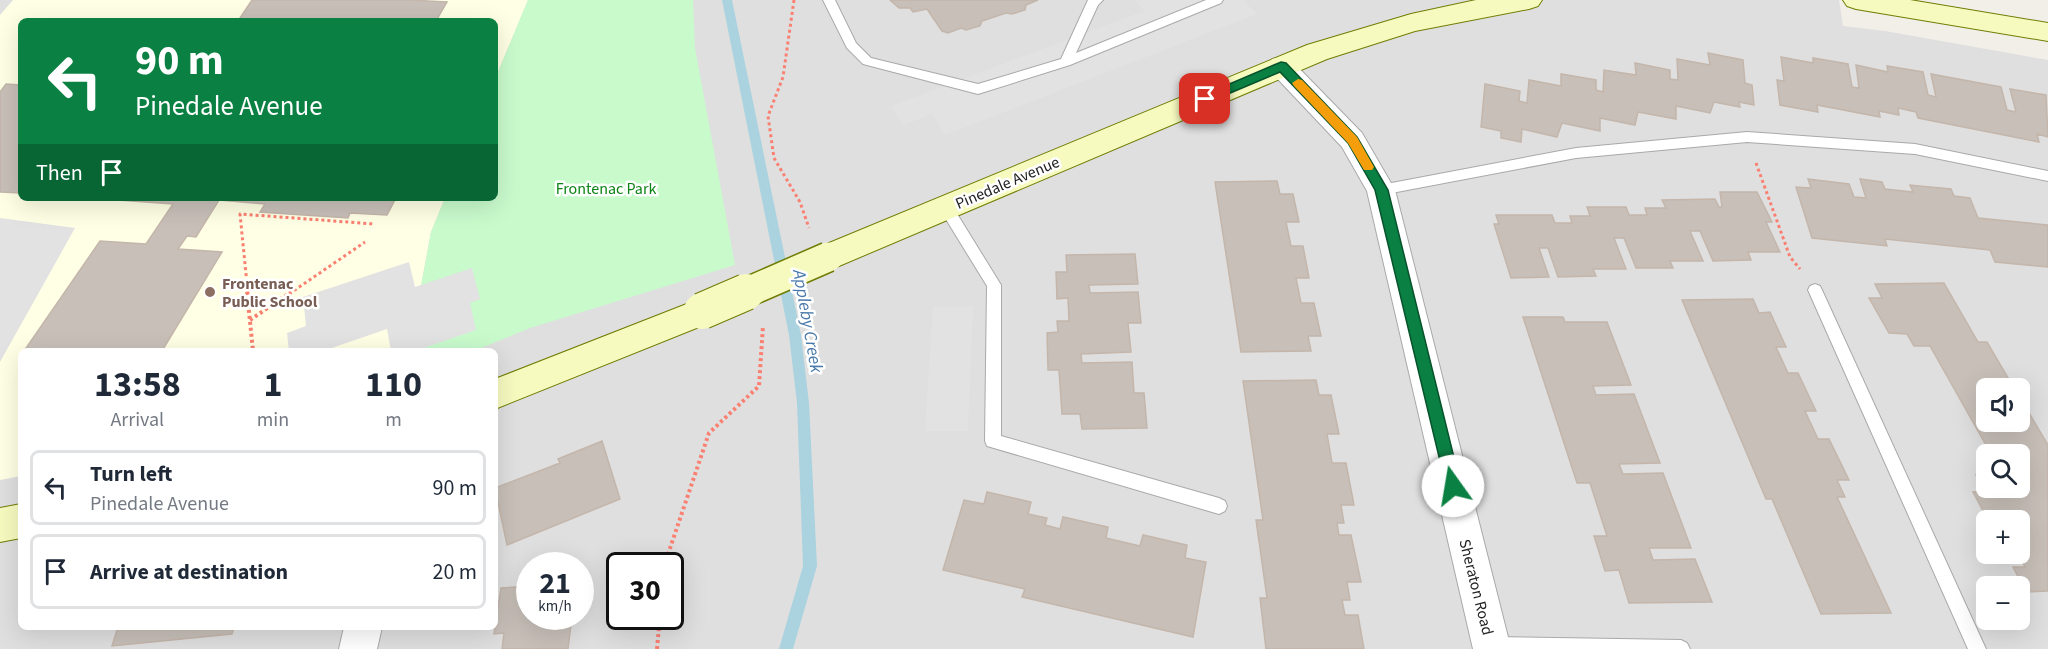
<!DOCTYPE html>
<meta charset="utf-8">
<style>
:root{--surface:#fff;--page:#f2f2f3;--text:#1f2937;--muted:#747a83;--line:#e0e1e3}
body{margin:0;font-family:"Source Sans 3",sans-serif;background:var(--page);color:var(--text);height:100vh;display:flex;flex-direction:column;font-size:22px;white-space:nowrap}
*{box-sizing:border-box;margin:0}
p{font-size:20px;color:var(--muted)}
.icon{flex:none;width:33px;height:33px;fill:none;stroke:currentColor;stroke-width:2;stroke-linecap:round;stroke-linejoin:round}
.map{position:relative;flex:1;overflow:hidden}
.sheet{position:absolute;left:18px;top:348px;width:480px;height:282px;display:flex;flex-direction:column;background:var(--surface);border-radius:9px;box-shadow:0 6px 24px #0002}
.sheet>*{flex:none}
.hud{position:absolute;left:18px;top:18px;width:480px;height:183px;border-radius:9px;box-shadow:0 6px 24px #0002;background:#0b8043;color:#fff;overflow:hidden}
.buttons{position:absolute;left:1976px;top:378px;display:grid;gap:12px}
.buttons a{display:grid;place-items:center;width:54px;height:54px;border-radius:9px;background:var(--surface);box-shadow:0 6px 24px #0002;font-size:30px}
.speed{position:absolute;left:516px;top:552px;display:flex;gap:12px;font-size:30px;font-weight:700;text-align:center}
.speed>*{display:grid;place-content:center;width:78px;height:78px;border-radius:50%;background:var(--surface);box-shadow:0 6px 24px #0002;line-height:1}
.speed small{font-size:15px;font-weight:400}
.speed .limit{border:3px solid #111;border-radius:9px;background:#fff;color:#111}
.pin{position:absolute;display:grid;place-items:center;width:51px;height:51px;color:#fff;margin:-26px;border-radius:12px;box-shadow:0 3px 9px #0006}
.me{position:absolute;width:66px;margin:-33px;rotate:347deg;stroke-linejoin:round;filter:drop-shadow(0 0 4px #0008)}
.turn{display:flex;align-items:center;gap:21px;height:126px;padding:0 18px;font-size:27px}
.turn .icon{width:78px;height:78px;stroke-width:2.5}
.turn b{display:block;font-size:42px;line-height:51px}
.then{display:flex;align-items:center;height:57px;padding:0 18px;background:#0003;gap:12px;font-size:22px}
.eta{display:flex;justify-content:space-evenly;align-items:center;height:102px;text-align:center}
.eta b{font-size:36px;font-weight:700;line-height:42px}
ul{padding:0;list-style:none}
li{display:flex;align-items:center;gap:18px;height:75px;margin:0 12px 9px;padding:0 6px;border:3px solid var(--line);border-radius:9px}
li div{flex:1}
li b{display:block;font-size:22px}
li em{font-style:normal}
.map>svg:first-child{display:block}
.residential{fill:#e0dfdf;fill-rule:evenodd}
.education{fill:#ffffe5}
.park{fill:#c8facc}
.parking{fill:#e2e2e2}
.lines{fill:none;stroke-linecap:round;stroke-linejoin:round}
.stream{fill:#aad3df;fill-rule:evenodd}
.building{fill:#c7bfb8;stroke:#c4b6ab;stroke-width:1.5}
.lane-casing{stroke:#a9a9a9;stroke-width:2}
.street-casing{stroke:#a9a9a9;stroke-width:2}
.secondary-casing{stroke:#707d05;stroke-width:2}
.path-far1{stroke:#fa8072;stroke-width:3;stroke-dasharray:3 3;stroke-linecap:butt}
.path{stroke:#fa8072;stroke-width:4;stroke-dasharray:3 3;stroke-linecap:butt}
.lane{fill:#fff;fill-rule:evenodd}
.street{fill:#fff;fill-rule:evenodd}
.secondary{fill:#f7fabf;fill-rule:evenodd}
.secondary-bridge-far1-casing{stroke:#707d05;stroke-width:32;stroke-linecap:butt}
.secondary-bridge-casing{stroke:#707d05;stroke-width:38;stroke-linecap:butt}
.secondary-bridge-far1{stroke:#f7fabf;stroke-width:29}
.secondary-bridge{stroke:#f7fabf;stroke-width:36}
.route{fill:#0b8043;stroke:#07532c;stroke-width:1.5}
.slow{fill:#f59e0b}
.education-dot{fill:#8d6e63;stroke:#fff;stroke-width:2}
.labels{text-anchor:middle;stroke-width:5;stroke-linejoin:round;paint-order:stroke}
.street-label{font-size:16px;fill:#222;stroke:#fff}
.park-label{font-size:16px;fill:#0c8416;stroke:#fff}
.education-label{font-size:16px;font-weight:bold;fill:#785e54;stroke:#fff;text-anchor:start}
.water-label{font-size:18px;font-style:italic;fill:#4a7aab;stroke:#fff}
</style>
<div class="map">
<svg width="2048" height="649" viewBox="0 0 2048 649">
<rect width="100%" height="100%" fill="#f2efe9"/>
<path class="residential" d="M0 0H1839L1843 26 1885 31 2048 60V649H0ZM21 21H495V198H21ZM21 351H495V627H21ZM1986 388H2019V422H1986ZM1986 454H2019V488H1986ZM1986 520H2019V554H1986ZM530 566H580V616H530ZM620 566H670V616H620ZM1986 586H2019V620H1986Z"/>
<path class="education" d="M13 0H528L495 79V21H21V198H445L431 232 409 351H21V476L0 480V15Z"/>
<path class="park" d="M528 0H693L695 48 735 265 530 328 474 351H409L431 232 445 198H495V79Z"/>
<path class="parking" d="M1135 0H1243L1257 14 945 135 932 114 903 125 891 106 1144 11Z
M0 218 75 228 0 362Z
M409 262 415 287 472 268 480 299 470 303 476 330 415 351H391L387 329 323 351H289L287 333 306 326 303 297Z
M933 306 973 307 968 431H925Z"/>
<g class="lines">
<path class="stream" d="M722 0H732L801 335 809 403 817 566 793 649H779L803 566 797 403 789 335Z"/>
</g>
<path class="building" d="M252 0H409L447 2 436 21H238Z
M890 0H1038L1026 5 1025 10 1012 14 1006 13 982 21 980 26 966 30 961 28 948 33 942 31 927 9 913 12 910 8H899Z
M1708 53 1743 60 1745 83 1752 85 1754 105 1739 102 1740 107 1714 102 1710 113 1676 106V119L1638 112 1635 125 1600 118V131L1562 123 1557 137 1522 129 1521 142 1501 138V131L1481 127 1485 84 1520 91 1519 101 1527 103 1529 80 1561 86V74L1596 80V90L1603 92 1604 70 1636 75 1635 63 1670 70V79L1678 80 1677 59 1710 65Z
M1781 57 1813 63V58L1848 64 1852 87 1859 88 1856 65 1888 72 1887 66 1923 72 1928 95 1936 97 1931 74 2001 87 2007 110 2016 112 2010 89 2046 95 2048 137 2037 134 2039 142 1918 118 1916 112 1898 108 1899 115 1879 111 1880 117 1817 105 1818 112 1780 105 1777 80 1784 81Z
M6 84 21 85V193L0 192V92Z
M1808 179 1849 184 1854 197 1866 198 1860 179 1882 182 1885 189 1913 192 1910 185 1951 189 1954 196 1970 198 1978 218 2048 225V267L1995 262 1990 250 1885 239 1887 246 1812 238 1796 187 1811 188Z
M1277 181 1280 194H1293L1299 222H1286L1291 246H1303L1309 278H1296L1301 303H1314L1321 336H1308L1311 351 1241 352 1215 182Z
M1720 192H1757L1772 222H1766L1780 252H1748L1751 260 1713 261 1700 231H1690L1703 261H1670L1673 268H1636L1624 238H1614L1626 269H1593L1596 276 1558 277 1548 248H1539L1549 277 1511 278 1494 224H1499L1496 215H1552L1555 223H1572L1570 216H1590L1587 207H1626L1629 215H1647L1645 208H1666L1662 200 1715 199 1719 207H1722Z
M90 198H396L387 215 350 213 348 218 260 212 265 204 219 200 196 237 187 236 178 249 222 252 162 351H24L100 241 146 244 173 204Z
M1135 254 1138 284 1089 285 1090 293 1138 292 1141 323H1128L1131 352 1081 354 1082 363 1132 362 1134 393H1144L1147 428 1082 429 1080 414H1062L1059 370H1048L1047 333 1058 332 1057 321H1069L1068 298 1057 299 1056 272H1067L1066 255Z
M1944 283 1978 342H1987L2014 388H1986V422H2019V396L2048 445V591L2026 592 2013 567H2025L2018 554 2019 520H1988L1973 492 1985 491 1976 475H1986V488H2019V454H1991L1930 346H1914L1907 334 1889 333 1869 298H1882L1875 284Z
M1753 299 1759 313 1770 312 1786 347H1776L1788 373H1798L1816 411H1805L1818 439H1829L1849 480H1837L1845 497H1837L1891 613 1821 614 1772 499H1766L1682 300Z
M1523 317H1563L1565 322H1607L1631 385 1593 386 1596 395 1634 394 1660 463 1619 464 1623 474 1663 473 1691 548H1649L1653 560 1695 559 1712 602 1629 603 1619 570 1605 571 1594 536H1607L1590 483H1577Z
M1316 380 1319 395H1331L1339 434H1327L1332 463H1346L1354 505H1341L1344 523H1337L1339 535H1351L1361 582H1347L1350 600H1342L1345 615H1358L1364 649H1266L1260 598H1267L1256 520H1263L1243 381Z
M602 441 620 499 507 545 495 488 560 463 558 459Z
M987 492 1031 502 1028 514 1047 518 1045 525 1060 529 1063 517 1108 527 1106 538 1140 546 1143 535 1187 545 1185 558 1206 562 1193 637 1022 597 1025 589 943 570 964 500 984 504Z
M530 586V616H572L568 649H502L504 633 494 634 501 588Z
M118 627H234L232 634 112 646Z"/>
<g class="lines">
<defs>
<path id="lane" d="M823 0H835L856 43 871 58 978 84 1061 59 1088 0H1103L1098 5 1076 53 1206 0H1223L1221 3 1070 65 978 94 863 64 847 48Z
M1747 132 1915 144 2048 171V181L1915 154 1747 142 1576 158 1381 195 1374 190 1381 185 1576 148Z
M946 203 951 204 1001 285V436L1219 498 1225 501 1227 506 1225 511 1219 514 987 446 985 441 987 286 939 208Z
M1815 284 1820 286 1822 290 1986 649H1968L1808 290 1810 286Z
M1492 637 1681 640 1687 643 1690 649H1484L1486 640Z"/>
<path id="street" d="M1281 57 1290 59 1362 133 1395 190 1511 649H1473L1367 191 1342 147 1272 73 1268 66 1272 59Z
M344 627H382L377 649H339Z"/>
<path id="secondary" d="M1476 0H1542L1538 6 1529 9 1415 31 1327 59 839 266 828 270 817 266 812 257 817 248 1307 45 1411 14Z
M1843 0H1910L2048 23V41L1856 9 1847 6Z
M702 298 714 301 718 311 714 321 495 409V379Z
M21 504V538L0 542V508Z"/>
</defs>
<use href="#lane" class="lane-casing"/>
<use href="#street" class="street-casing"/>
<use href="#secondary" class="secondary-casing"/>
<path class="path-far1" d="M794 0 783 77 768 116 774 158 800 202 809 228
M1756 163 1790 257 1800 269
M248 294 240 214 374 224
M289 294 365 242"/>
<path class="path" d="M247 292 253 351
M250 320 291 292
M664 566 709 433 759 386 763 326
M657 649 660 616"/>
<use href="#lane" class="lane"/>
<use href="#street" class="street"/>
<use href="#secondary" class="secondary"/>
<defs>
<path id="secondary-bridge-far1" d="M743 294 828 257"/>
<path id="secondary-bridge" d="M702 311 746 292"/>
</defs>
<use href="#secondary-bridge-far1" class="secondary-bridge-far1-casing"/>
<use href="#secondary-bridge" class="secondary-bridge-casing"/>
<use href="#secondary-bridge-far1" class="secondary-bridge-far1"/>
<use href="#secondary-bridge" class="secondary-bridge"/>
</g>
<path class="route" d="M1281 62 1286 63 1357 137 1388 190 1461 486 1458 491 1453 493 1448 491 1446 486 1375 190 1348 143 1280 72 1209 102H1201L1199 99 1201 96Z"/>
<path class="slow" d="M1298 79 1302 80 1357 137 1374 167 1372 170H1364L1348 143 1294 86 1292 83Z"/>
<circle class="education-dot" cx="210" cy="292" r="6"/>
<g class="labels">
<g class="street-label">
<text transform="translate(1007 182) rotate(-23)" y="6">Pinedale Avenue</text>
<text transform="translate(1477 587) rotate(76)" y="6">Sheraton Road</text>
</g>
<g class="park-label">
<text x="606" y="194">Frontenac Park</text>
</g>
<g class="education-label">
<text x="222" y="289">Frontenac<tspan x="222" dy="18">Public School</tspan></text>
</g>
<g class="water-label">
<text transform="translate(808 321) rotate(80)" y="6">Appleby Creek</text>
</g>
</g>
</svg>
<div class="buttons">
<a><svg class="icon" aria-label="sound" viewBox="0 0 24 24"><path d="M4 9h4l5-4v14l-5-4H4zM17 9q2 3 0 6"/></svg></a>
<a><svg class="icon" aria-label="search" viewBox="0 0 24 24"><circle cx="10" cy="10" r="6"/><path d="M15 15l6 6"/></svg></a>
<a>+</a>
<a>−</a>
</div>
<div class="speed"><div>21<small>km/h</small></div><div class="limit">30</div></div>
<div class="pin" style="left:1205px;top:99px;background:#d93025"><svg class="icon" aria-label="arrive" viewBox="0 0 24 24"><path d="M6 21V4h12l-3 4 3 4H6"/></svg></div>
<svg class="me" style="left:1453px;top:486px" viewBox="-20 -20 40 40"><circle r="19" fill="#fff"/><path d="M0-13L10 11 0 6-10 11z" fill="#0b8043"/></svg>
<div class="hud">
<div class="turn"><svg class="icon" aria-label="left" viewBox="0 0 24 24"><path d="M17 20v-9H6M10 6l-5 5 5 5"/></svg><div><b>90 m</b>Pinedale Avenue</div></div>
<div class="then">Then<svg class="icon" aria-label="arrive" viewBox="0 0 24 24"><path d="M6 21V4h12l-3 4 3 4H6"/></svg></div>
</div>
<section class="sheet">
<div class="eta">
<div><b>13:58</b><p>Arrival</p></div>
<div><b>1</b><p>min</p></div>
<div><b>110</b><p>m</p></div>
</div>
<ul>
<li><svg class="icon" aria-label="left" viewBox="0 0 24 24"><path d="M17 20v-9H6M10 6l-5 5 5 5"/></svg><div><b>Turn left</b><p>Pinedale Avenue</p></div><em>90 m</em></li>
<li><svg class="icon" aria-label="arrive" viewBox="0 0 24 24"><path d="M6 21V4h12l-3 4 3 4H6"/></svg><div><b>Arrive at destination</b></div><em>20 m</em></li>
</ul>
</section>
</div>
